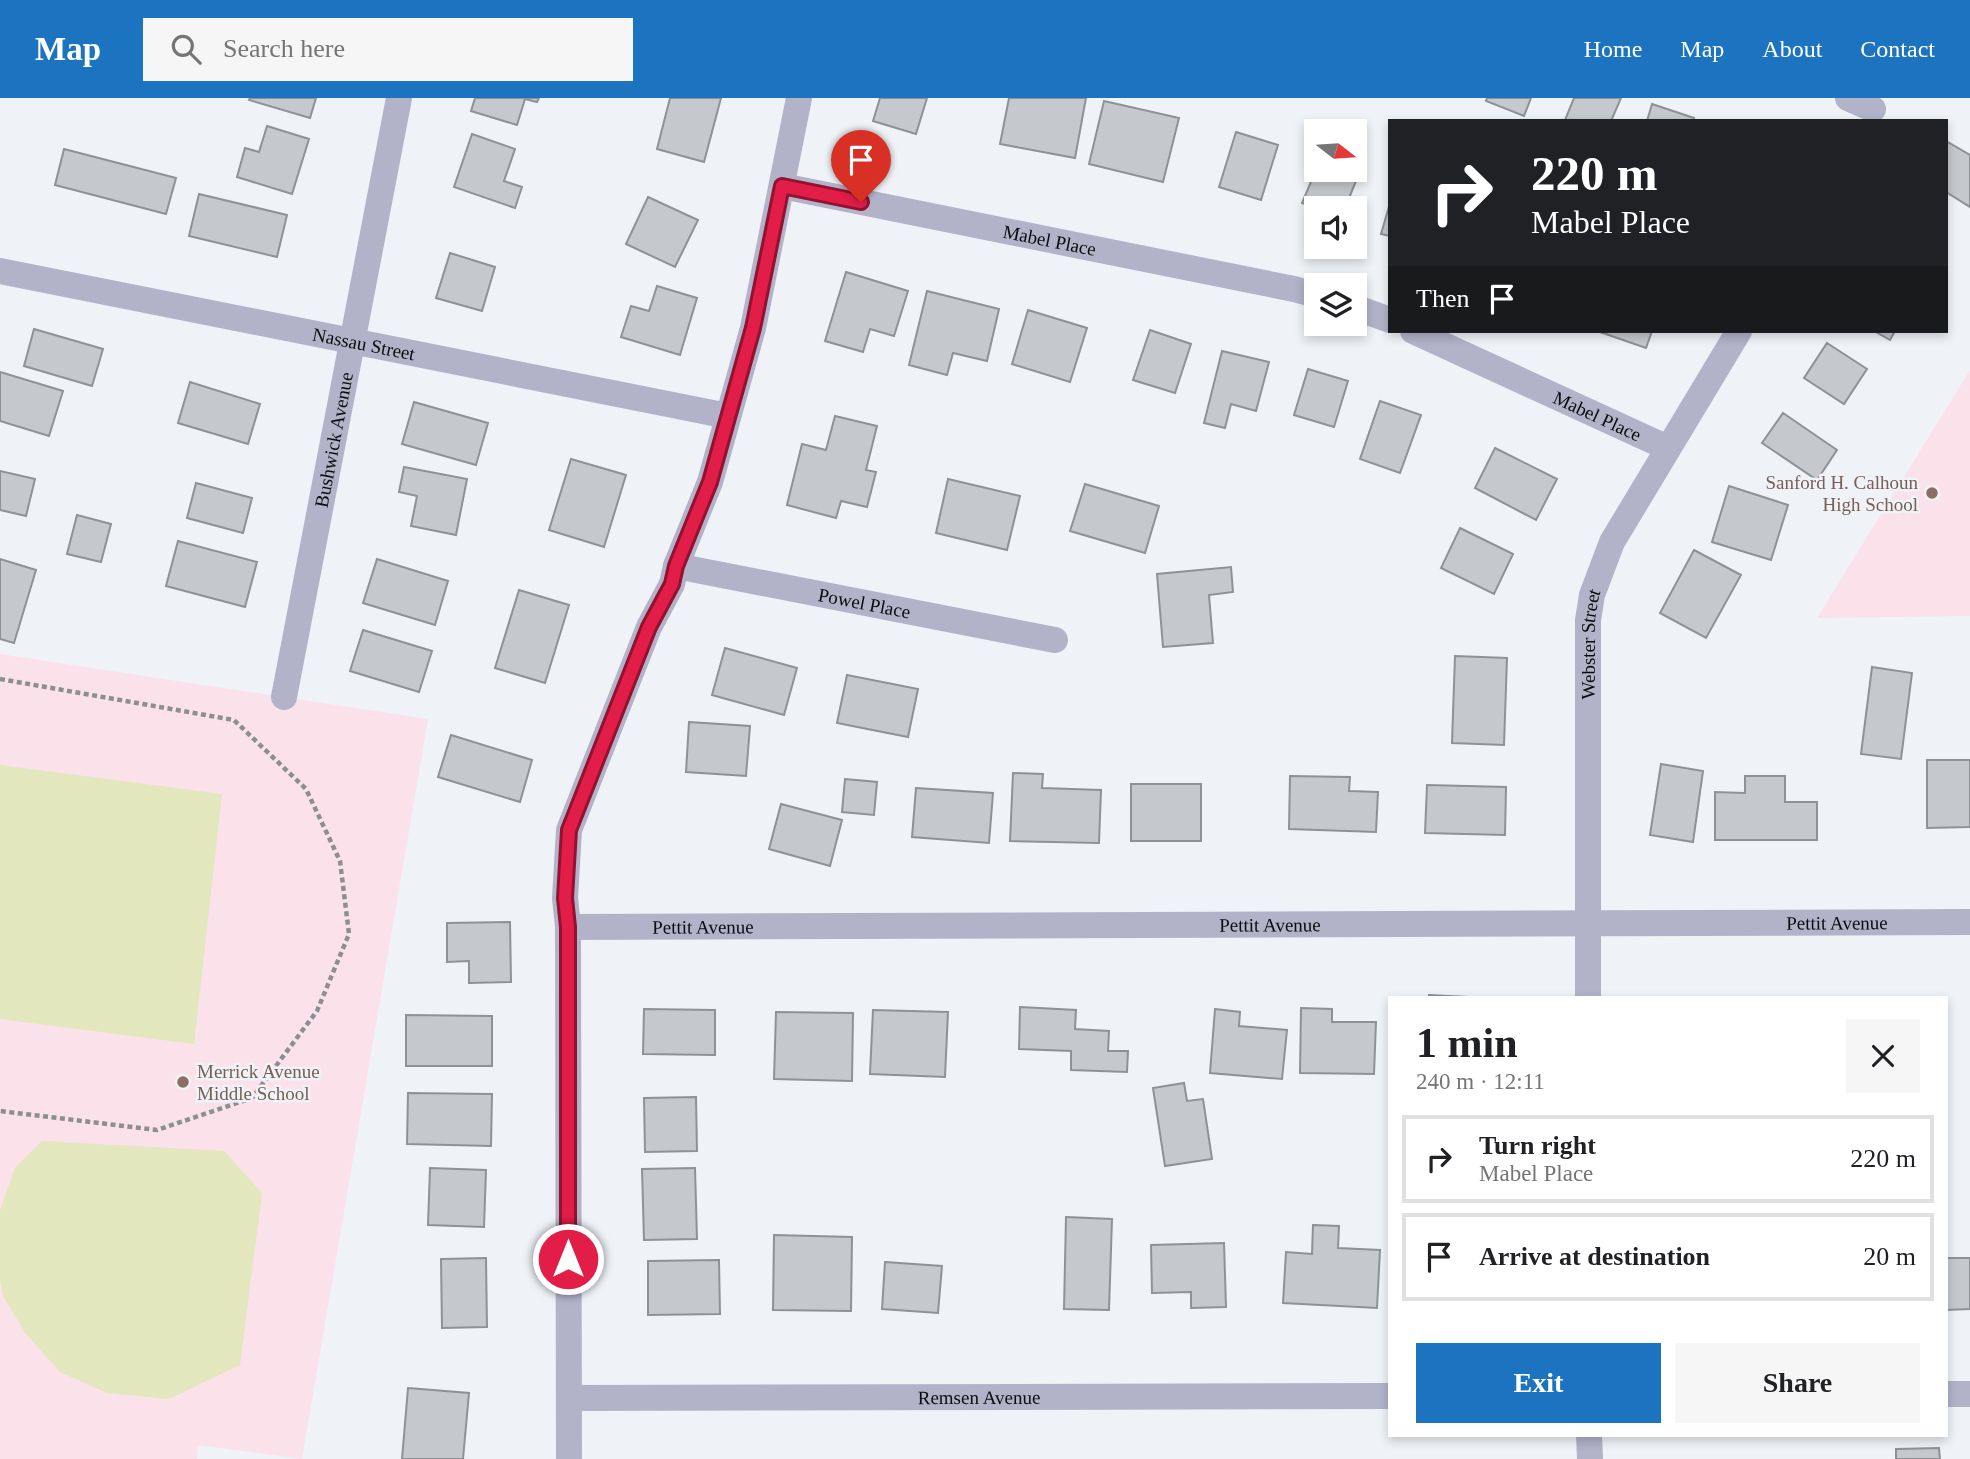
<!DOCTYPE html>
<meta charset="utf-8">
<style>
:root{--surface:#fff;--page:#f6f6f6;--text:#202124;--muted:#757577;--line:#e0e0e0;--accent:#1c73c0}
body{margin:0;font-family:"Times New Roman",serif;background:var(--page);color:var(--text);height:100vh;display:flex;flex-direction:column;font-size:26px;white-space:nowrap}
*{box-sizing:border-box;margin:0}
p{font-size:23px;color:var(--muted)}
.icon{flex:none;width:38px;height:38px;fill:none;stroke:currentColor;stroke-width:2;stroke-linecap:round;stroke-linejoin:round}
.map{position:relative;flex:1;overflow:hidden}
.sheet{position:absolute;left:1388px;top:898px;width:560px;height:441px;display:flex;flex-direction:column;background:var(--surface);border-radius:0px;box-shadow:0 4px 10px #0003}
.sheet>*{flex:none}
.banner{position:absolute;left:1388px;top:21px;width:560px;height:214px;border-radius:0px;box-shadow:0 4px 10px #0003;background:#202124;color:#fff;overflow:hidden}
.needle{width:46px;rotate:107deg}
.fabs{position:absolute;left:1304px;top:21px;display:grid;gap:14px}
.fabs a{display:grid;place-items:center;width:63px;height:63px;border-radius:0px;background:var(--surface);box-shadow:0 4px 10px #0003;font-size:35px}
.pin{position:absolute;display:grid;place-items:center;width:60px;height:60px;color:#fff;margin:-72px -30px;border-radius:50% 50% 50% 0;rotate:-45deg;box-shadow:0 0 7px #0007}
.pin .icon{rotate:45deg}
.me{position:absolute;width:77px;margin:-38px;rotate:0deg;stroke-linejoin:round;filter:drop-shadow(0 0 5px #0008)}
.turn{display:flex;align-items:center;gap:24px;height:147px;padding:0 28px;font-size:32px}
.turn .icon{width:91px;height:91px;stroke-width:2.5}
.turn b{display:block;font-size:49px;line-height:60px}
.then{display:flex;align-items:center;height:66px;padding:0 28px;background:#0003;gap:14px;font-size:26px}
.round{display:grid;place-items:center;flex:none;width:74px;height:74px;border-radius:0px;background:var(--page)}
.summary{display:flex;align-items:center;justify-content:space-between;height:119px;padding:0 28px}
h1{font-size:42px;font-weight:700;line-height:52px}
.button{display:flex;gap:14px;margin-top:auto;padding:14px 28px}
.button a{flex:1;height:80px;border-radius:0px;background:var(--accent);color:#fff;font-size:28px;font-weight:700;line-height:80px;text-align:center}
.button a+a{background:var(--page);color:var(--text)}
ul{padding:0;list-style:none}
li{display:flex;align-items:center;gap:21px;height:88px;margin:0 14px 10px;padding:0 14px;border:4px solid var(--line);border-radius:0px}
li div{flex:1}
li b{display:block;font-size:26px}
li em{font-style:normal}
header{display:flex;align-items:center;gap:42px;box-sizing:border-box;height:98px;padding:0 35px;background:var(--accent);color:#fff}
header strong{font-size:33px}
nav{display:flex;gap:38px;margin-inline-start:auto;font-size:24px}
.search{width:490px;height:63px;background:var(--page);display:flex;align-items:center;gap:18px;box-sizing:border-box;padding:0 24px;border-radius:0px;color:var(--muted);font-size:26px}
.map>svg:first-child{display:block}
.education{fill:#fae1ea}
.green{fill:#e2e7be}
.building{fill:#c5c9cd;stroke:#8e9195;stroke-width:2}
.lines{fill:none;stroke-linecap:round;stroke-linejoin:round}
.path{stroke:#8c8f92;stroke-width:4.5;stroke-dasharray:5 3.5;stroke-linecap:butt}
.street{stroke:#b2b3c9;stroke-width:26}
.route-casing{stroke:#92132f;stroke-width:18}
.route{stroke:#e11d48;stroke-width:12}
.education-dot{fill:#8d6e63;stroke:#eff3f8;stroke-width:2.5}
.labels{text-anchor:middle;stroke-width:5;stroke-linejoin:round;paint-order:stroke}
.street-label{font-size:19px;fill:#0b0c0d;stroke:#eff3f8}
.education-label{font-size:19px;fill:#785e54;stroke:#eff3f8;text-anchor:end}
</style>
<header>
<strong>Map</strong>
<div class="search"><svg class="icon" aria-label="search" viewBox="0 0 24 24"><circle cx="10" cy="10" r="6"/><path d="M15 15l6 6"/></svg>Search here</div>
<nav><a>Home</a><a>Map</a><a>About</a><a>Contact</a></nav>
</header>
<div class="map">
<svg width="1970" height="1361" viewBox="0 0 1970 1361">
<rect width="100%" height="100%" fill="#eff3f8"/>
<path class="education" d="M1970 272V518L1817 520Z
M0 556 428 621 302 1361 198 1347 197 1361H0Z"/>
<path class="green" d="M0 667 222 696 194 946 0 921Z
M42 1043 224 1053 262 1095 240 1267 169 1301 107 1295 60 1274 26 1236 3 1198 0 1181V1112L15 1070Z"/>
<path class="building" d="M250 0H316L310 20 249 2Z
M475 0H539L537 4 525 1 517 27 471 13Z
M670 0H721L704 64 657 51Z
M880 0H927L916 36 873 23Z
M1009 0H1086L1075 60 1000 46Z
M1487 0H1531L1524 18 1486 3Z
M1574 0H1621L1611 23H1567L1565 22Z
M1104 3 1179 20 1163 84 1089 66Z
M1652 6 1694 20 1693 23H1647Z
M267 28 309 41 292 96 237 79 245 50 259 54Z
M1236 34 1278 47 1261 102 1219 89Z
M472 36 515 51 504 83 522 89 515 110 454 89Z
M1946 43 1970 57V109L1946 94Z
M64 51 176 80 166 116 55 87Z
M1354 71 1360 73 1345 110 1316 111 1302 105 1316 72Z
M199 96 287 117 277 159 189 138Z
M648 99 698 122 675 169 626 146Z
M1390 105V138L1381 136Z
M450 155 495 169 482 213 436 200Z
M846 174 908 193 894 238 870 231 863 254 825 243Z
M657 188 697 200 680 257 621 239 631 208 649 213Z
M927 193 999 211 987 263 953 255 947 277 909 267Z
M1028 212 1087 230 1070 284 1012 266Z
M34 231 103 251 92 288 24 268Z
M1150 232 1191 246 1175 295 1133 282Z
M1597 233H1652L1646 250Z
M1874 233H1895L1890 242Z
M1827 245 1867 271 1844 306 1804 280Z
M1222 253 1269 264 1256 313 1231 306 1225 330 1204 325Z
M1308 271 1348 283 1334 329 1294 317Z
M0 274 63 293 49 338 0 323Z
M190 284 260 306 248 346 178 325Z
M1380 303 1421 317 1400 375 1360 361Z
M414 304 488 325 476 367 402 346Z
M1783 315 1837 352 1817 382 1762 345Z
M835 318 877 328 866 372 876 374 867 409 841 403 836 420 787 407 802 346 826 352Z
M1495 350 1557 381 1536 422 1475 390Z
M571 361 626 377 604 449 549 432Z
M404 369 467 381 456 437 411 428 417 398 399 394Z
M0 373 35 381 26 418 0 412Z
M948 381 1020 398 1007 452 936 435Z
M196 385 252 400 243 435 187 420Z
M1085 386 1159 408 1145 455 1070 433Z
M1729 388 1788 407 1771 462 1712 444Z
M77 417 111 426 101 464 67 456Z
M1460 430 1513 456 1494 496 1441 470Z
M178 443 257 464 245 509 166 488Z
M1694 452 1741 477 1706 540 1660 515Z
M0 461 36 472 14 545 0 541Z
M377 461 448 483 435 527 363 505Z
M1231 469 1233 494 1209 497 1213 545 1163 549 1157 476Z
M519 492 569 507 545 585 495 570Z
M363 532 432 553 419 594 350 573Z
M725 550 797 570 784 617 712 597Z
M1455 558 1507 560 1504 647 1452 645Z
M1872 569 1912 575 1901 661 1861 656Z
M847 577 918 591 908 639 837 625Z
M689 624 750 628 746 678 686 674Z
M451 637 532 662 520 704 438 679Z
M1927 662H1970V729L1927 730Z
M1661 666 1703 673 1693 744 1650 737Z
M1013 675 1043 676 1042 690 1101 692 1099 745 1010 743Z
M1290 678 1350 679 1349 693 1378 694 1376 734 1289 731Z
M1745 678H1785V704H1817V742H1715V694L1745 695Z
M845 681 877 684 874 717 842 714Z
M1131 686H1201V743H1131Z
M1427 687 1506 689 1505 737 1425 735Z
M916 690 993 695 989 745 912 739Z
M781 706 842 722 830 768 769 751Z
M510 824 511 884 469 885V863L447 864V825Z
M1429 897 1489 900H1429Z
M1020 909 1076 912 1075 931 1109 933 1108 953H1128L1127 974 1071 972V953L1019 951Z
M1301 910 1332 911V924H1376L1374 976 1300 975Z
M644 911 715 912V957L643 956Z
M1215 911 1240 914 1239 928 1287 932 1282 981 1210 975Z
M873 912 948 914 945 979 870 976Z
M776 914 853 915 852 983 774 981Z
M406 917 492 918V968H406Z
M1184 985 1187 1003 1203 1001 1212 1061 1165 1068 1153 990Z
M408 995 492 996 491 1048 407 1046Z
M696 999 697 1053 645 1054 644 1000Z
M430 1070 486 1072 484 1129 428 1127Z
M695 1070 697 1141 644 1142 642 1071Z
M1066 1119 1112 1121 1109 1212 1064 1211Z
M1313 1127 1339 1128 1338 1150 1380 1152 1377 1210 1283 1205 1286 1154 1312 1156Z
M774 1137 852 1139 851 1213 773 1212Z
M1224 1145 1226 1209 1191 1210V1194L1152 1195 1151 1147Z
M486 1160 487 1229 442 1230 441 1161Z
M1946 1160H1970V1211L1946 1212Z
M719 1162 720 1216 648 1217V1163Z
M885 1164 942 1168 938 1215 882 1211Z
M408 1290 469 1295 463 1361H402Z
M1939 1350 1940 1361H1896V1351Z"/>
<g class="lines">
<path class="path" d="M0 581 234 622 306 691 340 763 349 836 317 913 252 1000 157 1032 0 1013"/>
<g class="street">
<path d="M1848 0 1873 11"/>
<path id="s1" d="M782 88 1294 191 1316 197"/>
<path id="s2" d="M0 173 728 318"/>
<path d="M1354 209 1390 222"/>
<path id="s3" d="M1413 233 1668 350"/>
<path id="s4" d="M676 468 1055 542"/>
<path id="s5" d="M284 599 399 0"/>
<path id="s6" d="M568 829 1970 824"/>
<path id="s7" d="M1588 900V522L1592 497 1612 444 1739 233"/>
<path d="M1946 1296H1970"/>
<path id="s8" d="M569 1300 1390 1298"/>
<path d="M1589 1337 1590 1361"/>
<path d="M569 1361 568 829 565 800 569 732 649 529 672 486 676 468 710 384 753 230 799 0"/>
</g>
</g>
<g class="lines">
<defs>
<path id="route" d="M568 1161V829L565 800 569 732 649 529 672 486 676 468 710 384 753 230 782 88 861 104"/>
</defs>
<use href="#route" class="route-casing"/>
<use href="#route" class="route"/>
</g>
<g class="education-dot">
<circle cx="1932" cy="395" r="7"/>
<circle cx="183" cy="984" r="7"/>
</g>
<g class="labels">
<g class="street-label">
<text dy="7" stroke="none"><textPath href="#s1" startOffset="273">Mabel Place</textPath></text>
<text dy="7" stroke="none"><textPath href="#s2" startOffset="371">Nassau Street</textPath></text>
<text dy="7" stroke="none"><textPath href="#s3" startOffset="203">Mabel Place</textPath></text>
<text dy="7" stroke="none"><textPath href="#s5" startOffset="262">Bushwick Avenue</textPath></text>
<text dy="7" stroke="none"><textPath href="#s4" startOffset="192">Powel Place</textPath></text>
<text dy="7" stroke="none"><textPath href="#s7" startOffset="354">Webster Street</textPath></text>
<text dy="7" stroke="none"><textPath href="#s6" startOffset="1269">Pettit Avenue</textPath></text>
<text dy="7" stroke="none"><textPath href="#s6" startOffset="702">Pettit Avenue</textPath></text>
<text dy="7" stroke="none"><textPath href="#s6" startOffset="135">Pettit Avenue</textPath></text>
<text dy="7" stroke="none"><textPath href="#s8" startOffset="410">Remsen Avenue</textPath></text>
</g>
<g class="education-label">
<text x="1918" y="391">Sanford H. Calhoun<tspan x="1918" dy="22">High School</tspan></text>
<text x="197" y="980" text-anchor="start">Merrick Avenue<tspan x="197" dy="22">Middle School</tspan></text>
</g>
</g>
</svg>
<div class="fabs">
<a><svg class="needle" viewBox="-14 -14 28 28"><path d="M0-13l5 13h-10z" fill="#e53935"/><path d="M0 13l5-13h-10z" fill="#757577"/></svg></a>
<a><svg class="icon" aria-label="sound" viewBox="0 0 24 24"><path d="M4 9h4l5-4v14l-5-4H4zM17 9q2 3 0 6"/></svg></a>
<a><svg class="icon" aria-label="layers" viewBox="0 0 24 24"><path d="M12 4l9 5-9 5-9-5zM3 14l9 5 9-5"/></svg></a>
</div>
<div class="pin" style="left:861px;top:104px;background:#d93025"><svg class="icon" aria-label="arrive" viewBox="0 0 24 24"><path d="M6 21V4h12l-3 4 3 4H6"/></svg></div>
<svg class="me" style="left:568px;top:1161px" viewBox="-20 -20 40 40"><circle r="17" fill="#e11d48" stroke="#fff" stroke-width="3"/><path d="M0-11L8 9 0 5-8 9z" fill="#fff"/></svg>
<div class="banner">
<div class="turn"><svg class="icon" aria-label="right" viewBox="0 0 24 24"><path d="M7 20v-9h11M14 6l5 5-5 5"/></svg><div><b>220 m</b>Mabel Place</div></div>
<div class="then">Then<svg class="icon" aria-label="arrive" viewBox="0 0 24 24"><path d="M6 21V4h12l-3 4 3 4H6"/></svg></div>
</div>
<section class="sheet">
<div class="summary"><div><h1>1 min</h1><p>240 m · 12:11</p></div><a class="round"><svg class="icon" aria-label="close" viewBox="0 0 24 24"><path d="M6 6l12 12M18 6L6 18"/></svg></a></div>
<ul>
<li><svg class="icon" aria-label="right" viewBox="0 0 24 24"><path d="M7 20v-9h11M14 6l5 5-5 5"/></svg><div><b>Turn right</b><p>Mabel Place</p></div><em>220 m</em></li>
<li><svg class="icon" aria-label="arrive" viewBox="0 0 24 24"><path d="M6 21V4h12l-3 4 3 4H6"/></svg><div><b>Arrive at destination</b></div><em>20 m</em></li>
</ul>
<div class="button"><a>Exit</a><a>Share</a></div>
</section>
</div>
